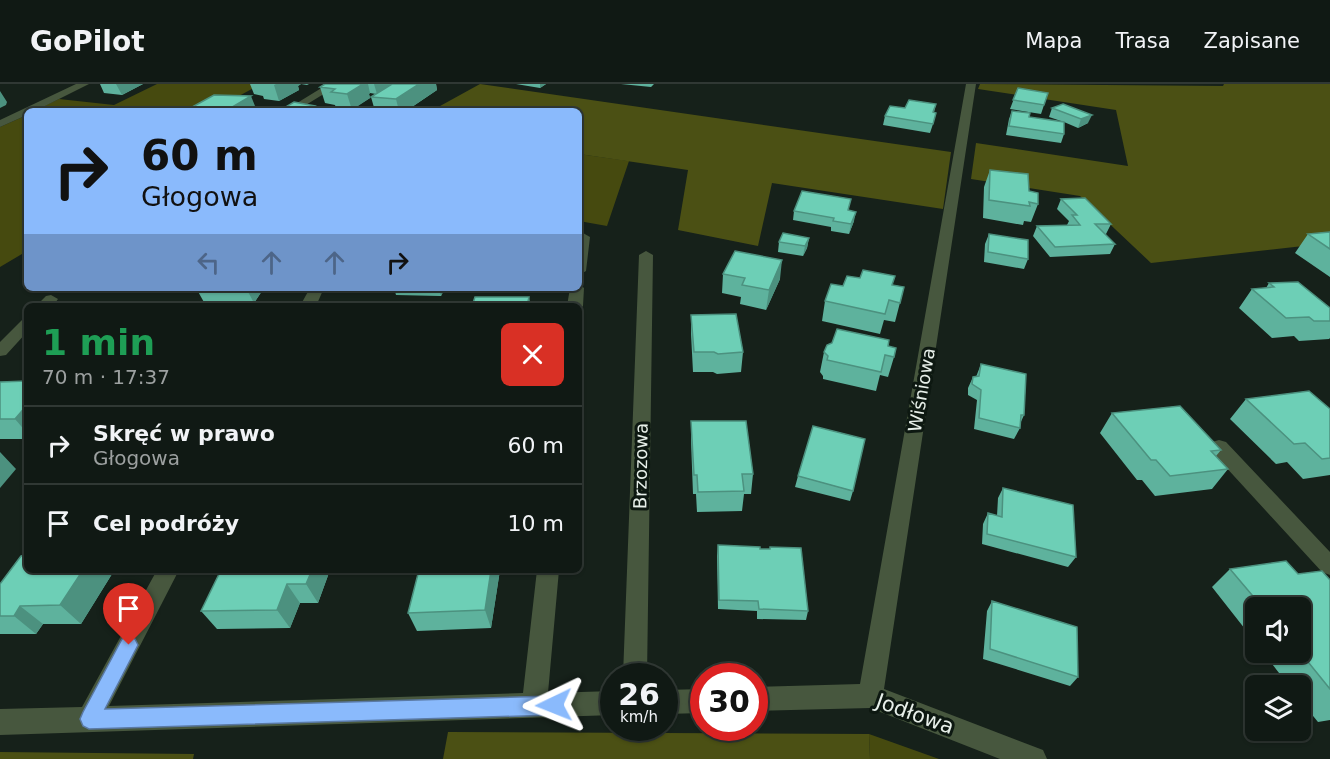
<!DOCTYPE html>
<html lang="pl">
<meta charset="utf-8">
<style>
:root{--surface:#101914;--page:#1e2622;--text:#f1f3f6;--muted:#9ca0a0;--line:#303834}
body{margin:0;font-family:"DejaVu Sans",sans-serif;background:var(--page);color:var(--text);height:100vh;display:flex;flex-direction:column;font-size:22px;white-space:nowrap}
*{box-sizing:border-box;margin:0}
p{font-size:20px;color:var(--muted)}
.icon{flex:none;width:33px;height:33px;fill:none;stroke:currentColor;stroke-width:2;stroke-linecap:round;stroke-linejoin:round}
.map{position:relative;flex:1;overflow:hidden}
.side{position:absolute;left:24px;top:219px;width:558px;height:270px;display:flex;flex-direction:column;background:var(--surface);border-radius:9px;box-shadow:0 2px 4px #0004,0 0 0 2px var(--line)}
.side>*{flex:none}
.top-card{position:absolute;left:24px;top:24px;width:558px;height:183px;border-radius:9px;box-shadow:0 2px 4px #0004,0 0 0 2px var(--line);background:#8abafc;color:#111;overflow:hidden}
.fabs{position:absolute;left:1245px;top:513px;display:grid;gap:12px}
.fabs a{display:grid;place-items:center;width:66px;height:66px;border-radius:9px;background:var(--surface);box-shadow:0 2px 4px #0004,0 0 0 2px var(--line);font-size:30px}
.speed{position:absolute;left:600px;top:579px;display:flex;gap:12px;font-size:30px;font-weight:700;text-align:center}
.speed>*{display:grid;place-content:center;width:78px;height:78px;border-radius:50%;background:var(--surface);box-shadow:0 2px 4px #0004,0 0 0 2px var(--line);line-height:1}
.speed small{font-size:15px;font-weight:400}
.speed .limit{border:9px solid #d22;background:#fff;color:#111}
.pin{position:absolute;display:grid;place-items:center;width:51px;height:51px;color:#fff;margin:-62px -26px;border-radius:50% 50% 50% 0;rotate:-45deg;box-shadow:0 0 6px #0007}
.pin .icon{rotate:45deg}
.me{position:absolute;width:66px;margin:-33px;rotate:268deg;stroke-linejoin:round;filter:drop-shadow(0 0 4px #0008)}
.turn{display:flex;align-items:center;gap:21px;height:126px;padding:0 18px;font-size:27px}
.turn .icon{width:78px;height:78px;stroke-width:2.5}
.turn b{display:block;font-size:42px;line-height:51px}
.lanes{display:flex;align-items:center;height:57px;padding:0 18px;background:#0003;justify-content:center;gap:30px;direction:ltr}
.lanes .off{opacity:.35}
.round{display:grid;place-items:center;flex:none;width:63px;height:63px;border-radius:9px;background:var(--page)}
.head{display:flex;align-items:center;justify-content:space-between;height:102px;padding:0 18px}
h1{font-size:36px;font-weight:700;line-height:45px;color:#1e9e55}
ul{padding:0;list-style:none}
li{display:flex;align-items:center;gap:18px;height:78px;padding:0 18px;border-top:2px solid var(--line)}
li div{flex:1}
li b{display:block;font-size:22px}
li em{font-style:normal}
header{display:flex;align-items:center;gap:36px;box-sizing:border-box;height:84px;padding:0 30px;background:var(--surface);border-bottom:2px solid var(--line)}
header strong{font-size:28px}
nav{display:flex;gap:33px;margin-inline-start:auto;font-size:21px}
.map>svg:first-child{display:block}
.green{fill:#464a0f}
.forest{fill:#4b5014}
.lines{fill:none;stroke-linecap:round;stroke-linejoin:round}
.lane{fill:#47573e;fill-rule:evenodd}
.street{fill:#47573e;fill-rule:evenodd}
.wall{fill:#5eb29d}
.shaded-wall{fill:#4c917f}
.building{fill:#6dcfb6;stroke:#4c917f;stroke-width:1.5}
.route{fill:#8abafc;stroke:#5a79a4;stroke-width:1.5}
.labels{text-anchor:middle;stroke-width:6;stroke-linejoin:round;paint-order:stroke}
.street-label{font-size:18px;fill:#e7efe9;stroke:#0d1811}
.near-street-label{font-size:21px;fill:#e7efe9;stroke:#0d1811}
</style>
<header>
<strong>GoPilot</strong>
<nav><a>Mapa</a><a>Trasa</a><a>Zapisane</a></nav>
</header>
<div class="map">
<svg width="1330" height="675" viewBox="0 0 1330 675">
<rect width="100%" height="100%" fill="#16211a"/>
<path class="green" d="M157 0H261L211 27H34L59 15 114 21Z
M27 31V167L0 183V43Z
M579 70 629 77 607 142 579 137Z
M869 650 939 675H870Z"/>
<path class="forest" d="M480 0 951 68 943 125 772 99 758 162 678 146 688 86 579 70V27H431Z
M980 0 1223 2 1224 0H1330V159L1151 179 1080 112 971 95 976 59 1128 82 1116 26 978 5Z
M448 648 869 650 870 675H443Z
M0 668 194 670 193 675H0Z"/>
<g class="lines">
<path class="lane" d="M328 0H340L296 27H284Z
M1219 356 1226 358 1330 468V491L1322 488 1212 368 1210 363 1212 358Z"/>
<path class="street" d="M76 0H89L35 27H27V31L0 43V36Z
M966 0H976L884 605 1043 666 1047 675H1000L870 624 754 627V603L860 600Z
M583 149 590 153 586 187 579 191V150Z
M646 167 653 171 647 592H623L639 171Z
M579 200 584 204 583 222 579 226V222H567L570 204H579Z
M310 204H324L316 222H300Z
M51 211 58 215 53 222H36L46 212Z
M27 234V248L6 271 0 272V258L22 236Z
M157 486H179L109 622 523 609 537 486H559L548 609 614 607V631L0 651V625L82 623Z
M704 605V629L664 630V606Z"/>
</g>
<path class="wall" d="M100 0H143L122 11 104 9Z
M250 0H309L307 1 301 0 298 2 299 6 279 17 264 15 263 12 254 10Z
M325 0H436L437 6 406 27H375L371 13 376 10 370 9 369 10 370 14 354 24 361 26V27L336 24 335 21 325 19 320 3Z
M516 0H546L540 4Z
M621 0H654L651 3Z
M1018 4 1048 9 1041 30 1010 25Z
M214 11 257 27H185Z
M936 20 934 28V37L930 49 883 41 885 32 905 24Z
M1063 20 1088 39 1078 44 1064 38V50L1061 59 1006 51 1009 35 1012 27 1029 33 1064 38 1049 33 1052 24Z
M990 86 1029 107 1038 120 1031 138 1024 137 1023 141 983 134 984 103Z
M1061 115 1111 140 1106 150H1104L1115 160 1110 170 1050 173 1033 152 1037 142 1067 141 1069 137 1057 125Z
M849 126 854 137 849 150 831 147V143L793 136 794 127Z
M1330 148V193L1295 169 1308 150Z
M989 150 1028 175 1024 185 984 178 985 160Z
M809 154 807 164 803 172 778 168 779 158Z
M723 190 780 195 766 226 740 220 741 213 722 209Z
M860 194 904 203 895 238 884 236 880 250 822 237 825 217 843 202Z
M1269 199 1330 224V254L1329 255 1299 257 1294 252 1272 254 1239 224 1252 205 1266 204Z
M196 204H264L254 219 205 220Z
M394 204H445L441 212 396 211Z
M691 231 743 268 741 288 717 290 713 288H693L691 250Z
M888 262 894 273 888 293 880 291 876 307 823 295V292L820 288 824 268Z
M981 280 1024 331 1020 340V344L1014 355 974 345 977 316 968 311V304L973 293H976Z
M27 297V355H0V298Z
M1246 315 1330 325V391L1303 395 1287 378 1276 380 1230 335Z
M1112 329 1221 366 1216 372 1228 385 1212 405 1155 412 1142 396H1137L1100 349Z
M691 337 753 390 751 410H744L742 427 697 428 696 410H693L691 357Z
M798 392 853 407 850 417 795 403Z
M1003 404 1076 473 1068 483 982 460 983 440 988 429 997 432 998 414Z
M718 461 760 465 808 527 806 536 757 535V527L718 525 717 472Z
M1230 485 1298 490 1330 496V636L1318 638 1300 616V602H1289L1263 568H1300V524H1256V559L1212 503Z
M27 486H108L112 490 81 540H43L36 550H0V500Z
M221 486H330L318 519H300L290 544 217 545 201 527Z
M500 486 491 544 417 547 408 529Z
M992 517 1078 593 1070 602 983 575 987 527Z"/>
<path class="shaded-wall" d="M116 0H143L122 11Z
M276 0H301L298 2 299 6 279 17 274 1Z
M359 0H368L370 9 369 10 370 14 352 26 347 10Z
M374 0H392L377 10Z
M419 0H436L437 6 406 27H399L396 15Z
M540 0H546L540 4Z
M0 7 7 18 6 21 0 24Z
M251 12 257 27H230L229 25Z
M315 22 317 27H308Z
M1092 31 1088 39 1078 44 1081 35Z
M856 128 854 137 849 150 851 140Z
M809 154 807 164 803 172 805 162Z
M782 176 780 195 766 226 769 206Z
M246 204H264L254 219Z
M439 204H445L441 212Z
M529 213 531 222H527Z
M27 321V349L15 335Z
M0 368 16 385 0 404Z
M83 486H108L112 490 81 540 60 521Z
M312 486H330L318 519 306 500Z
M491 486H500L491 544 485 526Z
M287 500 300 519 290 544 277 526Z
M20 522 43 540 36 550 14 532Z"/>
<path class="building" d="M325 0H363L347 10 331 8 335 5 320 3Z
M392 0H419L396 15 371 13Z
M1018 4 1048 9 1044 21 1013 16Z
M214 11 251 12 229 25 222 24 216 27H185Z
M909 16 936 20 933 28 936 29 933 40 885 32 890 22 905 24Z
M294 18 315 22 308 27H279Z
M1063 20 1092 31 1081 35 1052 24Z
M346 23 361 26 359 27H362H339Z
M1012 27 1030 29 1029 33 1064 38V50L1009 42Z
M990 86 1028 90 1029 107 1038 109V120L1029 118 1030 122 989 116Z
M802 107 851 115 848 126 856 128 851 140 833 137 834 134 794 127Z
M1085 114 1111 140H1095L1115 160 1055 163 1037 142 1080 141 1072 131H1077L1061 115Z
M1330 148V165L1308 150Z
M783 149 809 154 805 162 779 158Z
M989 150 1028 156V175L988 168Z
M735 167 782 176 769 206 742 201 745 194 723 190Z
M863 186 895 192 892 201 904 203 900 219 889 216 885 230 825 217 831 200 843 202 847 192 860 194Z
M1298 198 1330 224V237H1314L1309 233 1286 234 1252 205 1274 203 1269 199Z
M475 213H529L527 222H472Z
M118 219 115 222H58L60 221Z
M383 220 382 222H327L328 221Z
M736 230 743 268 718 270 714 268H694L691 231Z
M837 245 889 256 888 262 896 264 894 273 885 271 881 288 827 276 828 272 824 268 827 261 832 259Z
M981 280 1026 290 1024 331H1021L1020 344 979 334 981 306 972 300 973 293 979 292Z
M27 297V321L15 335H0V298Z
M1309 307 1330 325V374L1322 375 1305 359 1294 360 1246 315Z
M1180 322 1221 366 1211 367 1228 385 1170 392 1156 376H1151L1112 329Z
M691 337H746L753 390H742L744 407 698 408 697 391H694Z
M813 342 865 355 853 407 798 392Z
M1003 404 1073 421 1076 473 987 450 988 429 1002 433Z
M718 461 760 463V465H770V463L801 464 808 527 759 525 758 517 719 516Z
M27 471V486H83L60 521 20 522 14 532H0V500L21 472Z
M1286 477 1298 490 1322 487 1330 496V605L1300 568V524H1263L1230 485Z
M221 486H312L306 500H287L277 526 201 527Z
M419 486H491L485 526 408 529Z
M992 517 1077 543 1078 593 990 565Z"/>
<path class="route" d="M129 552 135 555 138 561 105 625 554 612 560 615 563 621 560 628 554 631 89 645 83 642 80 635 83 628 122 555Z"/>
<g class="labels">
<g class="street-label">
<text transform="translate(922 306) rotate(-80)" y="6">Wiśniowa</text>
<text transform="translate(641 382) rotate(-89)" y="6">Brzozowa</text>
</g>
<g class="near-street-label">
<text transform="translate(915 630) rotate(20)" y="7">Jodłowa</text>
</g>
</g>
</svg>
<div class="fabs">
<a><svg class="icon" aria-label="sound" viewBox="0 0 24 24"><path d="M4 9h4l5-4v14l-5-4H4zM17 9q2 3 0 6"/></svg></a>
<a><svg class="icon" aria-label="layers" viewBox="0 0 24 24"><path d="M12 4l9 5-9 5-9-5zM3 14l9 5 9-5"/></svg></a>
</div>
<div class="speed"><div>26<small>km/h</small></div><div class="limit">30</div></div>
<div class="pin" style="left:129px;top:561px;background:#d93025"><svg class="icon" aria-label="arrive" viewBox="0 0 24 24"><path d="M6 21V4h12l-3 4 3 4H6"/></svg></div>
<svg class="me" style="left:554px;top:621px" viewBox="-20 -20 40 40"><path d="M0-17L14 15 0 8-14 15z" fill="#8abafc" stroke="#fff" stroke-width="4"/></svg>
<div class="top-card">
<div class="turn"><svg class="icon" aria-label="right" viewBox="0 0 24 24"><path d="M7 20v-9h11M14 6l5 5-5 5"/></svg><div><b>60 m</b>Głogowa</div></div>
<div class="lanes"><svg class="icon off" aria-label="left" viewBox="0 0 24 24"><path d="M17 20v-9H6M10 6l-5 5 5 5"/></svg><svg class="icon off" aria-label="ahead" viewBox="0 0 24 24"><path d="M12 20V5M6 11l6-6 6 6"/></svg><svg class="icon off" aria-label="ahead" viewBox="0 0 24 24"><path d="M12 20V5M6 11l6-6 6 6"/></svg><svg class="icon" aria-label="right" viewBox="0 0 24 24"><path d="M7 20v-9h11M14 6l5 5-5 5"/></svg></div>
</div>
<section class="side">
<div class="head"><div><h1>1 min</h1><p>70 m · 17:37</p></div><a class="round" style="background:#d93025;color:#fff"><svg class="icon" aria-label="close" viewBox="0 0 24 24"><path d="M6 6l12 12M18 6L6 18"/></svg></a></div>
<ul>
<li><svg class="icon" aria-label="right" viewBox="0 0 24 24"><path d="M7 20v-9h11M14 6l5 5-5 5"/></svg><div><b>Skręć w prawo</b><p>Głogowa</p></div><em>60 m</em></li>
<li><svg class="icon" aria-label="arrive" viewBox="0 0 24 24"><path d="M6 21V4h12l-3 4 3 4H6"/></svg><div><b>Cel podróży</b></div><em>10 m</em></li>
</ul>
</section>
</div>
